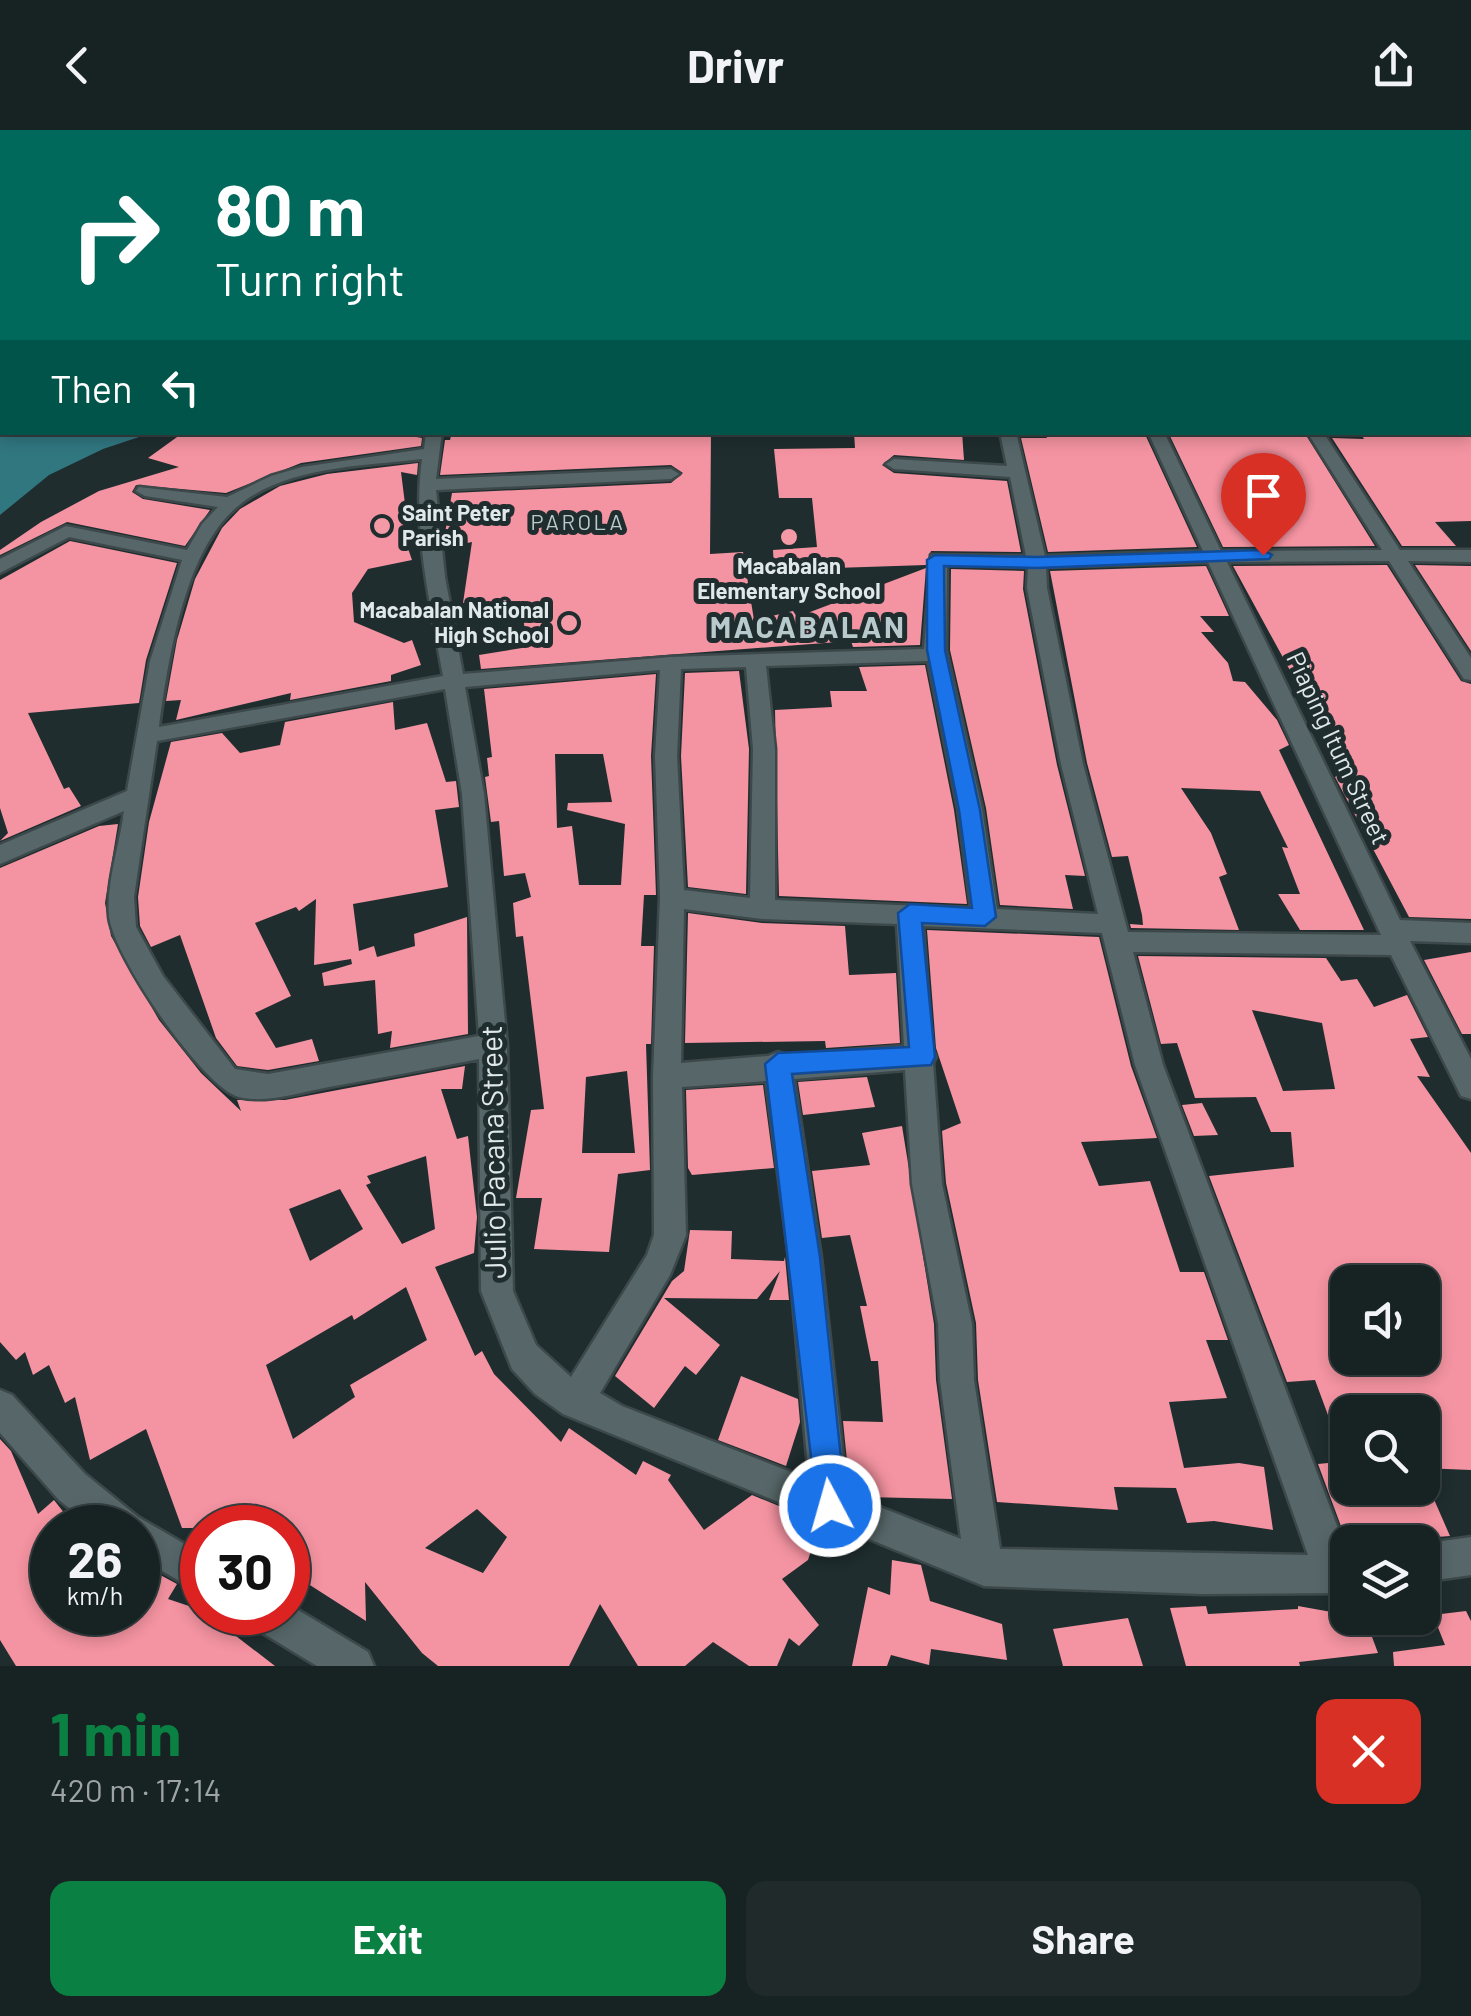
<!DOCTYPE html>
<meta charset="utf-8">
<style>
:root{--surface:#172223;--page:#202a2b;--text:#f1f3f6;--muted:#9ea4a6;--line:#363f41;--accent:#0b8043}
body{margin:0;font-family:Barlow,sans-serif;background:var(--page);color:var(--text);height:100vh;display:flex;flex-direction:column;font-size:38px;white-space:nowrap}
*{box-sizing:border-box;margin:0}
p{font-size:32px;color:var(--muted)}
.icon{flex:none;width:55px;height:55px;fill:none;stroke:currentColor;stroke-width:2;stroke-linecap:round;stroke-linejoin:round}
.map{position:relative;height:1536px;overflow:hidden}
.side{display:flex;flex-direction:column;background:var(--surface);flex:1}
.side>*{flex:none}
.hud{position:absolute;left:0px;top:0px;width:1472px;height:305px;box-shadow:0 5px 15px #0003,0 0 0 2px var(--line);background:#00695c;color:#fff;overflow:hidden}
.tools{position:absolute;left:1330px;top:1135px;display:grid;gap:20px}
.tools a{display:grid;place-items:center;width:110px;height:110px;border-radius:20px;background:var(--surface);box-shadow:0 5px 15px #0003,0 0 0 2px var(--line);font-size:50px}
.speed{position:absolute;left:30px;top:1375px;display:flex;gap:20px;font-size:50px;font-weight:700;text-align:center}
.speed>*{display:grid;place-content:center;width:130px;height:130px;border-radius:50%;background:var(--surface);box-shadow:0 5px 15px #0003,0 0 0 2px var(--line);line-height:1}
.speed small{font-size:25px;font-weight:400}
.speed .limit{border:15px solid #d22;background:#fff;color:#111}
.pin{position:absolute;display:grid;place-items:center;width:85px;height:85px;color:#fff;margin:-102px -42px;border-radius:50% 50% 50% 0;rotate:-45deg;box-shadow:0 0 10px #0007}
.pin .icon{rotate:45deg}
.me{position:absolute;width:110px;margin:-55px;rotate:354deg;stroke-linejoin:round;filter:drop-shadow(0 0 8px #0008)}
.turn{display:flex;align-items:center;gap:35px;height:210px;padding:0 50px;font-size:45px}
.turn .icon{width:130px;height:130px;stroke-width:2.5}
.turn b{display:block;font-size:70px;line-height:85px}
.then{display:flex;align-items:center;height:95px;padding:0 50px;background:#0003;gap:20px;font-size:38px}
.round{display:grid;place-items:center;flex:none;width:105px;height:105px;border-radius:20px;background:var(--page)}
.headline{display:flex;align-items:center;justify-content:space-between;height:170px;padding:0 50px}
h1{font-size:60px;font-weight:700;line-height:75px;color:var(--accent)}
.primary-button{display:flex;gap:20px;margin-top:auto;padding:20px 50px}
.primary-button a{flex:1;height:115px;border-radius:20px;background:var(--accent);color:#fff;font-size:40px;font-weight:700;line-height:115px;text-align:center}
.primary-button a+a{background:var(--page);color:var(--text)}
header{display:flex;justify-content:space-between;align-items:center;height:130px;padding:0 50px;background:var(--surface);font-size:45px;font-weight:700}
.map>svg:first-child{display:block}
.water{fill:#317780}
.building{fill:#f493a1;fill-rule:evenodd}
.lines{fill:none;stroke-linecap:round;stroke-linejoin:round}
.minor-casing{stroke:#3c484a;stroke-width:5}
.major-casing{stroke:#3c484a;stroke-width:5}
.minor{fill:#576769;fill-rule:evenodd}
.major{fill:#48a7b3;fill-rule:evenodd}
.route{fill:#1a73e8;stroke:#114b97;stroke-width:2.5}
.poi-dot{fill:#f49aa6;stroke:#1f2d2f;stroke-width:4}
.labels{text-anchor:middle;stroke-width:10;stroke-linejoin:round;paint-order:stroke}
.far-poi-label{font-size:22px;font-weight:bold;fill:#e0e8ea;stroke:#1f2d2f;text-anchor:start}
.far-neighbourhood-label{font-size:22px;letter-spacing:2.5px;fill:#b9cacd;stroke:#1f2d2f}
.street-label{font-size:25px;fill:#e0e8ea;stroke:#1f2d2f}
.far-district-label{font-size:30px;font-weight:bold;letter-spacing:2.5px;fill:#b9cacd;stroke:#1f2d2f}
.near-street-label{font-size:30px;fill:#e0e8ea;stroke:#1f2d2f}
</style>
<header><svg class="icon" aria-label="back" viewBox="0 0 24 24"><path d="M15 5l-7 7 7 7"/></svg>Drivr<svg class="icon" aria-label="share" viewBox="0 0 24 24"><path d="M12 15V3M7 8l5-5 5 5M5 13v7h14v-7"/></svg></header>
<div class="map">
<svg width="1471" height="1536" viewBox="0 0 1471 1536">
<rect width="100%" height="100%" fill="#1f2d2f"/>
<path class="water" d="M0 0H970L2 2V213Z
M11 302H151V303L103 319 49 345 0 385V307Z"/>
<path class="building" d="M184 302H388L422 308 421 316 301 333 226 363 136 355 132 362 143 369 210 380 185 416 67 392 0 425V420L41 392 99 361 179 337 148 328Z
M452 302H711L710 424 743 422 754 490 793 481 797 487 926 438 920 515 853 517 851 511 481 539 479 525 528 517 520 471 463 473 472 412 462 414 460 402 445 403 452 363 671 353 683 343 671 335 440 345 445 310H450Z
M854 302H962L964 330 894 325 882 335 894 343 1007 351 1021 422 931 421 926 435 774 440 773 420 817 417 812 368H779L774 319 855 318Z
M1044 302H1144L1197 417 1048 422 1021 308H1047Z
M1168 302H1304L1375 416 1223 417Z
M1360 302 1471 307V391L1435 392 1456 416H1402L1332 308 1364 309Z
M418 333 417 345 401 342 409 406 404 407 412 430 368 439 352 463 354 492 404 513 412 510 421 535 391 545V551L290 570 291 563 176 590 181 570 166 571 177 510 195 449 222 398 240 379 280 356 327 344Z
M70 411 177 433 146 530 139 573 28 583 64 659 69 657 81 676 0 711 8 703 0 678V450Z
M1387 435 1461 551 1471 554V789L1409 787 1335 647 1345 641 1233 436Z
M1415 435 1471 436V521Z
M1206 436 1229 486H1200L1214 502H1201L1228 533 1233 551 1245 552 1277 590 1289 615 1279 620 1364 800H1300L1278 764H1300L1282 717 1288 718 1260 661 1181 658 1211 703 1227 744 1219 747 1239 800 1131 798 1130 794 1143 795 1142 785 1128 726 1112 727 1087 633 1050 441Z
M951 439 1024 441 1023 459 1057 635 1085 746 1065 745 1073 779 1000 775 986 678 950 520Z
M925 535 954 680 967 774 779 766 775 580 832 577 830 561H867L859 537Z
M739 541 749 619 746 764 688 757 681 626 685 543Z
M656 544 651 626 656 765H644L641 816H654L651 914H646L650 1040 618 1044 609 1122 534 1119 542 1068H516L531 980 544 979 523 806 516 807 513 773 531 767 525 743 504 746 499 691 491 692 485 647 489 646 487 628 492 627 484 559ZM555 624H603L612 672 568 673 567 680 625 694 621 755H579L572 696 557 698ZM627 941 635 1023H582L586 947Z
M393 572 395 600 427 593 446 652 456 651 459 677 435 680 448 757 353 774 359 821 374 816 377 827 415 816 414 804 467 787 468 904 390 918 392 901 378 904 375 850 324 856 322 843 352 834 351 829 314 835 316 769 299 781 296 777 255 793 291 866 255 883 276 918 312 909 319 931 268 940 237 936 216 908 180 805 151 817 140 796 138 767 149 692 171 612 222 603 240 623 280 615 285 592Z
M118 694 105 773 111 806 159 890 201 943 241 981 237 970H285L465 936 462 959H441L457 1009 468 1006 477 1087 474 1123 435 1137 475 1226 482 1221 494 1244 561 1312 569 1298 636 1345 643 1331 671 1345 668 1350 704 1400 752 1365 820 1393 808 1430 782 1449 819 1495 799 1516 789 1508 777 1536H749L713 1512 685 1536H638L600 1474 569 1536H438L422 1523 365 1452 366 1491 288 1441V1398H182L146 1299 90 1330 75 1267 65 1273 49 1235 33 1245 25 1222 16 1230 0 1212V738L99 696ZM426 1026 435 1099 402 1114 366 1055 371 1053 367 1046ZM340 1059 363 1099 310 1131 289 1079ZM406 1157 427 1210 350 1255 355 1267 293 1309 266 1235 352 1185 354 1190ZM477 1379 507 1407 483 1443 425 1418Z
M688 783 762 793 845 796 849 845 896 843 900 913 826 918 825 911 685 913Z
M927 800 1099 807 1131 936 1157 1008 1081 1012 1099 1056 1150 1051 1180 1142H1204L1228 1210H1206L1227 1268 1169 1272 1184 1338 1239 1333 1264 1337 1273 1400 1214 1391 1187 1393 1176 1358 1114 1357 1118 1380 997 1372 978 1250 976 1193 946 1053 942 1001 961 993 936 918Z
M1471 822V904H1462L1424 830Z
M1138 826 1326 828 1341 851 1357 849 1374 877 1407 865 1428 907 1410 909 1430 947 1417 946 1471 1023V1340L1422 1338V1282H1348L1345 1331 1315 1250 1287 1252 1209 1046 1294 1037 1291 1002H1271L1256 967 1195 968 1177 913 1161 914ZM1252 880 1322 893 1335 959 1283 961ZM1348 1152H1422L1440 1214 1422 1213V1228H1348Z
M867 947 875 977 803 985 798 952Z
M763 955 774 1038 692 1045 688 1038 686 960Z
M1202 973 1218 1005 1194 1006 1182 975Z
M902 996 934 1194 936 1250 952 1369 865 1367 850 1361 843 1291 883 1292 878 1231H871L860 1176H867L850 1105 822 1108 812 1041 870 1035 862 1003Z
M690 1100 732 1101 731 1129 784 1131 785 1127 789 1170H769L780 1141 757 1169 664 1168 720 1215 696 1245 685 1236 654 1278 615 1246 672 1151 684 1141Z
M741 1246 798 1269 800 1292 786 1336 718 1310Z
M0 1309 11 1321 38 1384 54 1370 76 1398H52V1482H138V1433L177 1454 168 1469 228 1489 223 1496 275 1536H16L0 1510Z
M1348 1331V1358H1429L1450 1406 1399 1410 1395 1401 1345 1407 1318 1334Z
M892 1430 921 1435 930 1471 1002 1494 1007 1530 931 1519 929 1535 891 1525 887 1536H852L868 1457 890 1465Z
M1206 1476 1208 1484 1298 1479V1476L1365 1488 1378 1523 1299 1532 1300 1536H1186L1170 1478Z
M1466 1481 1471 1491V1536H1394L1393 1522 1445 1515 1433 1485Z
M1128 1488 1143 1536H1063L1053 1499Z"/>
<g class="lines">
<defs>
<path id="minor" d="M1470 89H1471V97H1470Z
M1470 117H1471V125H1470Z
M1470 191H1471V199H1470Z
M1470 287H1471V298H1470Z
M426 302H442L436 349 671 339 679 344 671 349 436 360 445 447 463 544 671 527 924 519 931 425 1026 426 1010 347 894 339 886 334 894 329 1007 336 1000 302H1016L1045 426 1203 421 1148 302H1164L1221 421 1382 420 1307 302H1323L1400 420H1471V432L1408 431 1471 528V550L1464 549 1389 431 1227 432 1400 790 1471 793V813L1410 811 1471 929V969L1461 966 1391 825 1133 822 1163 935 1348 1425V1463L1203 1464 984 1456 563 1284 535 1264 512 1239 481 1161 479 929C429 939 379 948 329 957 301 962 267 974 239 967 203 958 112 824 109 786 106 752 120 714 124 681L0 734V715L127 661 150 531 182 430 69 407 0 443V429L66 396 187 420 202 394 218 377 145 366 136 361 139 357 227 367 271 346 302 337 424 319ZM422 329C412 400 431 476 443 546L159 597C168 531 184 420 238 376 286 336 364 336 422 329ZM1208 432 1381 805 1128 802 1083 634 1047 458 1046 437ZM947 435 1028 437 1027 458 1061 634 1098 784 997 779 982 679 946 520ZM928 531 958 679 971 778 775 770V619L766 536ZM746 537 753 619 750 768 684 760 677 626 681 539ZM660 540 655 626 660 768 653 946 654 1105 647 1125 571 1247 536 1215 513 1161 507 915 484 664 465 557ZM445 559 462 664 479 906 268 944 235 939 163 846 136 797 134 767 157 611ZM684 779 762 789 897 794 904 916 787 925 778 922 768 926 681 933ZM923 796 1102 803 1135 935 1308 1425 1000 1419 974 1250 972 1194 942 1054 933 933 936 927 932 919ZM905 940 912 1054 938 1194 940 1250 961 1409 847 1364 821 1127 794 949ZM766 951 789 1127 809 1349 622 1276 600 1263 670 1145 686 1105 682 957Z
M0 1260 12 1265 85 1344 138 1387 202 1424V1464L138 1427V1398H94L59 1370 0 1303Z
M1471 1407V1445L1422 1452V1414Z
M288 1474 368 1522 374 1536H317L251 1496 246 1482H288Z"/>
<path id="major" d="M1470 61H1471V68H1470Z
M2 253V263L0 264V254Z"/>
</defs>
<use href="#minor" class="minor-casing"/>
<use href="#major" class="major-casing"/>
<use href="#minor" class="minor"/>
<use href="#major" class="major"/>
</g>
<path class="route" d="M1263 420 1272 425 1269 429 1037 438 944 436 945 520 980 680 996 787 985 796 922 793 935 927 931 935 792 944 820 1127 846 1376 842 1387 830 1392 818 1387 765 934 778 923 909 917 898 783 910 774 972 778 959 680 927 520V430L935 425 1037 427Z"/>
<g class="poi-dot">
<circle cx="382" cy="396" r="10"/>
<circle cx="789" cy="407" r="10"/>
<circle cx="569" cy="493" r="10"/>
</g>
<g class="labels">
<g class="far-poi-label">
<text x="402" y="391">Saint Peter<tspan x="402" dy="25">Parish</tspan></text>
<text x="789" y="444" text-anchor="middle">Macabalan<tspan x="789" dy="25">Elementary School</tspan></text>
<text x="549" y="488" text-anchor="end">Macabalan National<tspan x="549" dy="25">High School</tspan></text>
</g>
<g class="far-neighbourhood-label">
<text x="578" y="400">PAROLA</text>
</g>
<g class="street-label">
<text transform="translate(1338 618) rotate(65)" y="9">Piaping Itum Street</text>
</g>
<g class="far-district-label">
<text x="808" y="508">MACABALAN</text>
</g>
<g class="near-street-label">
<text transform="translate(494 1022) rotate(-91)" y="10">Julio Pacana Street</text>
</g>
</g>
</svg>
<div class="tools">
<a><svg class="icon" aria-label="sound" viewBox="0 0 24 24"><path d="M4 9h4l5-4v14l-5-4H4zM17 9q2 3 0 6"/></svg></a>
<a><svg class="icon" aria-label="search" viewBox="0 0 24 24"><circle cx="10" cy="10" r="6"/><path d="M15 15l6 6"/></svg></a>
<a><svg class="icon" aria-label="layers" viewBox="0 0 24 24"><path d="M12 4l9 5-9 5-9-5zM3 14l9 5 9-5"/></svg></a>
</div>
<div class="speed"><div>26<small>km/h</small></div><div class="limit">30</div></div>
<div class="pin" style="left:1263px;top:425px;background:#d93025"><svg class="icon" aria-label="arrive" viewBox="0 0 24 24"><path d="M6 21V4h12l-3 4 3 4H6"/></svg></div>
<svg class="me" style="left:830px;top:1376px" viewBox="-20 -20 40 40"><circle r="17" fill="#1a73e8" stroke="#fff" stroke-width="3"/><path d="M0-11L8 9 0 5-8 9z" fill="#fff"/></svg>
<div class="hud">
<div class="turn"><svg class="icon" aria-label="right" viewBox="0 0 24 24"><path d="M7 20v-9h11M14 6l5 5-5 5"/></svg><div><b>80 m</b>Turn right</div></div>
<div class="then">Then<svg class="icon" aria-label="left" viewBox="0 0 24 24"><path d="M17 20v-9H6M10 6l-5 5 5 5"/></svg></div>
</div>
</div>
<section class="side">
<div class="headline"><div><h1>1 min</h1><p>420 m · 17:14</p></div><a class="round" style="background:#d93025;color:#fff"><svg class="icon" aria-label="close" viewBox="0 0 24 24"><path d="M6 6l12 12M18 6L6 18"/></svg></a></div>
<div class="primary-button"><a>Exit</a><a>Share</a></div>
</section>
